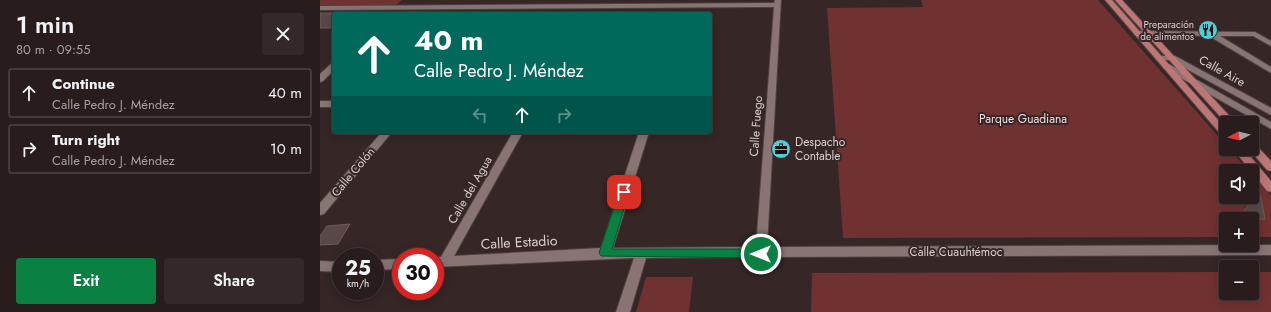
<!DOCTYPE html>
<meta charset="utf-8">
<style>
:root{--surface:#281c1c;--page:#342929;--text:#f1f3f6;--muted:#a5a1a3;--line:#443a3b;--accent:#0b8043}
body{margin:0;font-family:Jost,sans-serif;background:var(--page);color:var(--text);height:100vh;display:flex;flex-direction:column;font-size:15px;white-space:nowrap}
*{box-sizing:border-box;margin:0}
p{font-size:13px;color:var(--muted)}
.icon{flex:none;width:22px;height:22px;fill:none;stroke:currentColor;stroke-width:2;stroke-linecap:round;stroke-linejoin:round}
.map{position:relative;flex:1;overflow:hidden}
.drawer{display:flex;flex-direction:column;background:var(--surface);width:320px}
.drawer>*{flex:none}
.top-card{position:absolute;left:12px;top:12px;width:380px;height:122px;border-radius:4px;box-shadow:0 2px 10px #0003,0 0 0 1px var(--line);background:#00695c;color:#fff;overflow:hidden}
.needle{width:26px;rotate:263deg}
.controls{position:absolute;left:899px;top:116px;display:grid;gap:8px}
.controls a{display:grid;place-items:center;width:40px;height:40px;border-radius:4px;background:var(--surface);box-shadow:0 2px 10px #0003,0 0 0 1px var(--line);font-size:20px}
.speed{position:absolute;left:12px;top:248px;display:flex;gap:8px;font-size:20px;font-weight:700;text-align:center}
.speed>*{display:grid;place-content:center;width:52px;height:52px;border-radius:50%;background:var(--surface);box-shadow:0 2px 10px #0003,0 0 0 1px var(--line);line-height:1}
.speed small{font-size:10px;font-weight:400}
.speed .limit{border:6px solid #d22;background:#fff;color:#111}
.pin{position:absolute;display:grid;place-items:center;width:34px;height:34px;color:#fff;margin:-17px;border-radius:8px;box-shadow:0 2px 6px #0006}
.me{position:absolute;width:44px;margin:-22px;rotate:270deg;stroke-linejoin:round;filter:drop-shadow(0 0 3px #0008)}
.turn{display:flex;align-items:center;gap:14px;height:84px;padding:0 16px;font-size:18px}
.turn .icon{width:52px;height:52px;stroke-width:2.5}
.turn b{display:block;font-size:28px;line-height:34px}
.lanes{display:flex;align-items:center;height:38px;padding:0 16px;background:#0003;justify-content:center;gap:20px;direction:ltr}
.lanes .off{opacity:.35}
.round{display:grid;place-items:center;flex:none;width:42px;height:42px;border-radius:4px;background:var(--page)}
.summary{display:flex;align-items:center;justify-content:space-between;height:68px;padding:0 16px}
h1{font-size:24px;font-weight:600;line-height:30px}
.cta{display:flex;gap:8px;margin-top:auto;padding:8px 16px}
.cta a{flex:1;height:46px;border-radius:4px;background:var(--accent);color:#fff;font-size:16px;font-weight:600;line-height:46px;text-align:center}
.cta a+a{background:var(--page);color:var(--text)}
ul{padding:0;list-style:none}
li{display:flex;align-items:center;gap:12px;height:50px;margin:0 8px 6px;padding:0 8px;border:2px solid var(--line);border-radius:4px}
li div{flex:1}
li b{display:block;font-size:15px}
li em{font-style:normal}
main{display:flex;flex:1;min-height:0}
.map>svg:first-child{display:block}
.green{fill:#703131}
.building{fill:#594847;stroke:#6d5b5b}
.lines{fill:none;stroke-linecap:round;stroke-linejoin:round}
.minor-casing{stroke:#4e4141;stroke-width:2}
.major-casing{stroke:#4e4141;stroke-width:2}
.minor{fill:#877473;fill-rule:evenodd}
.major{fill:#be7575;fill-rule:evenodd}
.route{fill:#0b8043;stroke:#07532c}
.labels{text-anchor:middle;stroke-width:4;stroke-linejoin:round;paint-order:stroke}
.far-poi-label{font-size:10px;fill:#dad0cf;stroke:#362626;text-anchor:end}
.street-label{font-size:12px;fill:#dad0cf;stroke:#362626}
.park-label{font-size:12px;fill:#f3dbda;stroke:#362626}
.poi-label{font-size:12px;fill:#dad0cf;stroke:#362626;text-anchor:start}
.near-street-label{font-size:14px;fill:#dad0cf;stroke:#362626}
</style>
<main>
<section class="drawer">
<div class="summary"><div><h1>1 min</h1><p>80 m · 09:55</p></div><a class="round"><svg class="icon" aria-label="close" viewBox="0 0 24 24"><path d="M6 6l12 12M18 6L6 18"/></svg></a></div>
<ul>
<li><svg class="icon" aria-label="ahead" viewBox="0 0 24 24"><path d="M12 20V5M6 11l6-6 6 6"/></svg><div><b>Continue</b><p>Calle Pedro J. Méndez</p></div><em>40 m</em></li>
<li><svg class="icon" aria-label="right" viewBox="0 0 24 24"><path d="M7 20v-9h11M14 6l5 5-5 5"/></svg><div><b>Turn right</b><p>Calle Pedro J. Méndez</p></div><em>10 m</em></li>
</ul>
<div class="cta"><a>Exit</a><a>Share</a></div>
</section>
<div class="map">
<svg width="951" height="312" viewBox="0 0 951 312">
<rect width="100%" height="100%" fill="#362626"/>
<path class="green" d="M0 0H82L76 5 0 6Z
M601 0H778L906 145V149H909L929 171H906V197H932V175L951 196V237H932V219H906V237L523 238 507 8 603 7Z
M906 272V293H932V272H951V312H491L492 273Z
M326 277H373L369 312H316Z"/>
<path class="building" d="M0 13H14V28H0Z
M932 184 941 197 945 219H938L932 225V219H911L921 214 928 206 926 197H932Z
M30 224 18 244 0 245V236L7 226Z"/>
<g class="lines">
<defs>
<path id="minor" d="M455 0H461L447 247 951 245V255L445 257 441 259 437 257 326 258 310 312H296L314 258 115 267V257H121L193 132H203L134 256 281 248 319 132H329L293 248 436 247 454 7 0 10V6L454 3Z
M814 31 935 32 951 41V46L933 36H900L951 67V73L889 36 817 35H814Z
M836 56H855L951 108V115L850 60H836Z
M11 64H14V70L3 81 0 82V74Z
M843 64H849L951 122V129L843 68Z
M0 101H14V107H0Z
M62 132H72L4 214 0 215V203Z
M81 259V269L55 270V260Z
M0 261 21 262V272L0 271Z"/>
<path id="major" d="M785 0H792L906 129V138L903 137Z
M795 0H802L916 123H906Z
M932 143 935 144 951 161V171L947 170 929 149H932Z
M913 149H924L951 181V192L947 191Z"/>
</defs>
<use href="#minor" class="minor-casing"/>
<use href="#major" class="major-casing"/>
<use href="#minor" class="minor"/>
<use href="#major" class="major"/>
</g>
<path class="route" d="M304 189 309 192 292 249H441L445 251 447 254 445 257 441 258 281 256 279 253 299 192Z"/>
<defs>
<symbol id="restaurant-disc" viewBox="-11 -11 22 22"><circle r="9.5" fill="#51ccd4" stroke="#362626"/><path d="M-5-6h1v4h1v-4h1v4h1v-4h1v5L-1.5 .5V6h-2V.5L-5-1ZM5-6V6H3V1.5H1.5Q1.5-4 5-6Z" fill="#111"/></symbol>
<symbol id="office-disc" viewBox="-11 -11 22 22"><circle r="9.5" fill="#51ccd4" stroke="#362626"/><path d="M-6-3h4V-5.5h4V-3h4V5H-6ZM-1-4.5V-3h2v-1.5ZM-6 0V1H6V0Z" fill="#111"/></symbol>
</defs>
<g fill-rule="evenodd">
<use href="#restaurant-disc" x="877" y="19" width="22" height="22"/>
<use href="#office-disc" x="450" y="138" width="22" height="22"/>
</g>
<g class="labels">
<g class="far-poi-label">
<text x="874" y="28">Preparación<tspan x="874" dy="12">de alimentos</tspan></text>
</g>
<g class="street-label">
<text transform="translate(902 71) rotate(29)" y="4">Calle Aire</text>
<text transform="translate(436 126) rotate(-86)" y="4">Calle Fuego</text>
<text transform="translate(33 172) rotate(-50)" y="4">Calle Colón</text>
<text transform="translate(150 190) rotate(-60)" y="4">Calle del Agua</text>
<text x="636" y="256">Calle Cuauhtémoc</text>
</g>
<g class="park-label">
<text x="703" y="123">Parque Guadiana</text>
</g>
<g class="poi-label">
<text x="475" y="146">Despacho<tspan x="475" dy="14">Contable</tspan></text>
</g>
<g class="near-street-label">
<text transform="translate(199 242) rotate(-3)" y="5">Calle Estadio</text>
</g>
</g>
</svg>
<div class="controls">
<a><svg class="needle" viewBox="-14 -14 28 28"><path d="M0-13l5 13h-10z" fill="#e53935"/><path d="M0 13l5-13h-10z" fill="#a5a1a3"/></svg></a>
<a><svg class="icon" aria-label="sound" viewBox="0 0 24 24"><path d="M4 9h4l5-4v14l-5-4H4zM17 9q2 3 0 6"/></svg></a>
<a>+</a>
<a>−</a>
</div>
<div class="speed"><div>25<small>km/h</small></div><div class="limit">30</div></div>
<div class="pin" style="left:304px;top:192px;background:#d93025"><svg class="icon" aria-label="arrive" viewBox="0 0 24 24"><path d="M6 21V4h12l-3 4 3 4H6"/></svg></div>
<svg class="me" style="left:441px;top:254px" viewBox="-20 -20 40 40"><circle r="17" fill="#0b8043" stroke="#fff" stroke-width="3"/><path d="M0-11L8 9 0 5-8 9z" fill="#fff"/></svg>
<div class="top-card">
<div class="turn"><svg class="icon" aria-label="ahead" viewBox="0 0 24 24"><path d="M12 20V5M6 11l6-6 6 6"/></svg><div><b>40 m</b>Calle Pedro J. Méndez</div></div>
<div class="lanes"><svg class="icon off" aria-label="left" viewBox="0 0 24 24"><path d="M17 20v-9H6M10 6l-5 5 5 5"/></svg><svg class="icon" aria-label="ahead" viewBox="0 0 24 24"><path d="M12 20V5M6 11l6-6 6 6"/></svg><svg class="icon off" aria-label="right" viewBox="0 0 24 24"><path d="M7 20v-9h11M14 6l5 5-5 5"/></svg></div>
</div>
</div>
</main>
